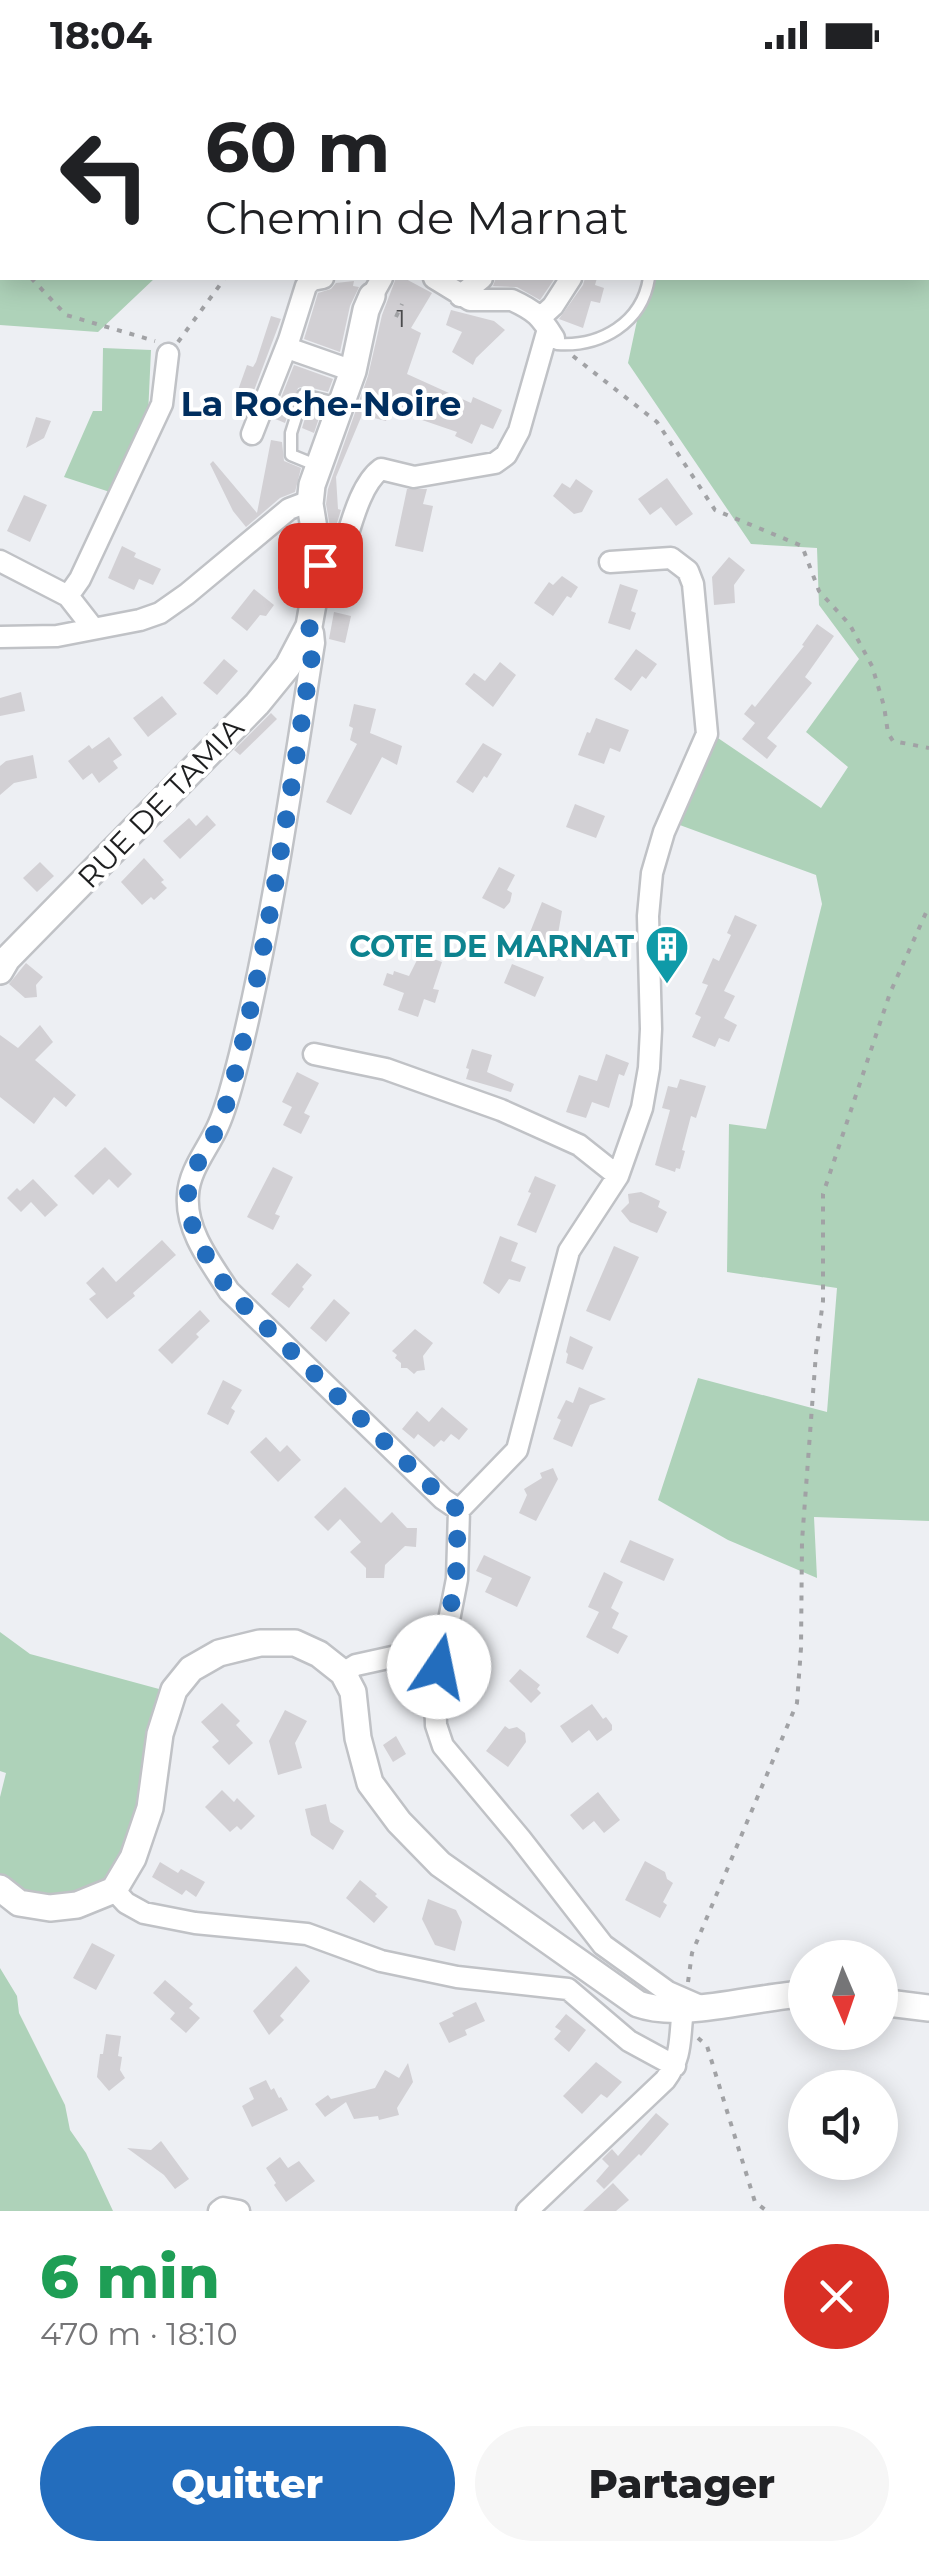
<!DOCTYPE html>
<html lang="fr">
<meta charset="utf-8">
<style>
:root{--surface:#fff;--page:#f6f6f6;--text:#202124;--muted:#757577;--accent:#236dbd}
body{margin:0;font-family:Montserrat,sans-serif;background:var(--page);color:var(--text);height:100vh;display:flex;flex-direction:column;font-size:38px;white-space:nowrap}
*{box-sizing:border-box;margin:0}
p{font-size:32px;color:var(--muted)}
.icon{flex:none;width:55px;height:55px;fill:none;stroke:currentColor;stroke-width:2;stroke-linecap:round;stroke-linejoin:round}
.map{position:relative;height:2141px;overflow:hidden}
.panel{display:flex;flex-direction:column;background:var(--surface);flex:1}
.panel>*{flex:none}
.guide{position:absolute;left:0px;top:0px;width:930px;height:210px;box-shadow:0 5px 25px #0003;background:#fff;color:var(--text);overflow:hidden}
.needle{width:65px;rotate:178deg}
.fabs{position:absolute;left:788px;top:1870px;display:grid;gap:20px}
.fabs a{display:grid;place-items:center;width:110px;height:110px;border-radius:50%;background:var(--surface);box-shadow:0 5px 25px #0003;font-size:50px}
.pin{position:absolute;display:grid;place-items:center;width:85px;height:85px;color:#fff;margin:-42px;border-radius:20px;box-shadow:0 5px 15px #0006}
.me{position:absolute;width:110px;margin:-55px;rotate:11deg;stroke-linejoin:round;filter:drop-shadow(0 0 8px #0008)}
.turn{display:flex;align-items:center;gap:35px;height:210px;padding:0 40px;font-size:45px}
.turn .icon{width:130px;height:130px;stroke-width:2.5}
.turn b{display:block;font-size:70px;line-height:85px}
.round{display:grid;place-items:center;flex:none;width:105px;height:105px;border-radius:52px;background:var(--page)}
.summary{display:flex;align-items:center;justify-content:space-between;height:170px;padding:0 40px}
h1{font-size:60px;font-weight:800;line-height:75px;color:#1e9e55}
.action{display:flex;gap:20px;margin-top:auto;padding:20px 40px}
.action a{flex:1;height:115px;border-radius:60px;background:var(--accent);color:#fff;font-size:40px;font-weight:800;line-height:115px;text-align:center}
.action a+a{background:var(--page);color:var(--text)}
.status{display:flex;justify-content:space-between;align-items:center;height:70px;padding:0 50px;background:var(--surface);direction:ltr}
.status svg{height:28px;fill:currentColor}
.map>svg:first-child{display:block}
.green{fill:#aed2b9}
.building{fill:#d2d0d4}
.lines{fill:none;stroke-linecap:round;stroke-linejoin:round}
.service-casing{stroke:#c0c2c6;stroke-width:15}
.minor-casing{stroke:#c0c2c6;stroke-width:25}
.tertiary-casing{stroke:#c0c2c6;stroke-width:30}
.path{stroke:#a1a2a5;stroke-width:4;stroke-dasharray:5 8;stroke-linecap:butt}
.service{stroke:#fff;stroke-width:10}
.minor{stroke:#fff;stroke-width:20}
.tertiary{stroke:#fff;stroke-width:25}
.route{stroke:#236dbd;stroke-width:18;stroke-dasharray:0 32.4}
.labels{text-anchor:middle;stroke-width:8;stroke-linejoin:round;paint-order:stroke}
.number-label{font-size:25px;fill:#4b4b4d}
.street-label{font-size:30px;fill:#1e1f20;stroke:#fff}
.culture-label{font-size:30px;font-weight:bold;fill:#0d838f;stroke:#fff;text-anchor:end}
.quarter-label{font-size:35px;font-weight:bold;fill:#002e5f;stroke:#fff}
</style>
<div class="status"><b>18:04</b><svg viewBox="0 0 49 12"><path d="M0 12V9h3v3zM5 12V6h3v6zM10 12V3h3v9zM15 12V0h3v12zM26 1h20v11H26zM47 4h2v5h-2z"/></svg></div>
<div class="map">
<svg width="929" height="2141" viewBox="0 0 929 2141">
<rect width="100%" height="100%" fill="#edeff3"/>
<path class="green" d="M0 0H266L265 2H2V208H155L98 262 0 255Z
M896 0H929V1451L814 1447 817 1508 728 1470 658 1430 698 1308 827 1342 837 1218 727 1202 729 1054 766 1059 822 834 816 805 677 754 715 666 821 738 848 697 806 662 859 589 819 535 817 478 751 474 628 293 646 208H928V2H901Z
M103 278 151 280 148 345 116 424 64 407 93 341H102Z
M0 1562 30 1584 159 1619 131 1771 111 1810 81 1823 50 1829 21 1820 0 1805V1727L6 1703 0 1701Z
M0 1898 17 1926 19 1943 65 2035 70 2060 86 2083 113 2141H0Z"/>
<path class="building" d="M396 208H404L432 223 411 258 421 263 407 304 471 333 473 327 502 340 493 359 481 354 472 374 455 366 457 362 390 339 386 351 362 345 336 407 338 439 341 440 332 469 326 434 328 419 368 306 382 245Z
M496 208H555L540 230 517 217 493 216Z
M585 208H597L595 215 604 218 600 233 591 231 583 258 559 249 583 215Z
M354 211 353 216 359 217 350 236 340 282 304 269 318 223 331 219 336 213Z
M451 240 494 251 505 260 476 288 473 295 452 282 462 262 446 255Z
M271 246 281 249 247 339 233 334 247 295 253 297 256 292Z
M294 295 333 309 328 322 305 316 298 318 285 353 273 348Z
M309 335 322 339 314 363 302 358Z
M36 347 51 351 44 368 26 378Z
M271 370 282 372 284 391 301 398 295 422 280 428 246 457 233 441 210 394 213 391 257 443Z
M667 408 693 444 676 456 661 437 650 445 638 429Z
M576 409 593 421 582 442 574 444 553 426 562 413 570 418Z
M407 419H427L423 434 433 436 423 482 395 476Z
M24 425 47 435 30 472 7 461Z
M122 476 136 483 134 487 161 499 153 515 139 509 134 520 108 508Z
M729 487 745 500 734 515 735 533 714 535 712 507Z
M562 506 578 517 571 528 567 526 553 546 534 533 549 512 553 515Z
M620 514 638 520 631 541 636 543 630 560 608 553Z
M254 519 274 535 266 546 260 545 247 561 231 548Z
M334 542 351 546 345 573 329 569Z
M817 554 834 566 805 607 812 613 767 668 777 676 767 689 742 669 755 653 744 644 752 634 755 637 804 576 802 575Z
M636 579 657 594 646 609 642 606 631 621 614 609Z
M224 589 238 601 217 625 203 613Z
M500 592 516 605 493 637 465 614 474 603 485 611Z
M21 622 25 641 0 646V628Z
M162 626 177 644 148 667 133 648Z
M354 634 376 639 370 663 402 676 397 695 382 687 351 745 326 732 357 674 350 670 353 658 349 656Z
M271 643 277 649 240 685 234 680Z
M596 648 629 660 620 682 610 678 604 694 578 685 587 662 590 663Z
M109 667 122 685 113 691 118 698 99 713 92 703 83 710 68 691 89 675 92 679Z
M483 673 502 684 487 708 484 706 473 723 456 712Z
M33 685 37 708 14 713 0 725V696L6 691Z
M575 734 605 746 596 768 566 757Z
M207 745 216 755 180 789 163 771 189 748 196 756Z
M144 788 164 810 161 812 167 818 154 830 151 827 142 835 121 812Z
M40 792 54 806 37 822 23 808Z
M499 797 515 805 507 820 512 823 510 832 504 839 482 828Z
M542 832 562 841 558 864 550 880 527 870Z
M735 845 757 855 724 921 735 926 724 948 737 955 729 972 719 968 715 977 692 967 701 947 695 944 708 915 702 913 713 888 719 891 731 865 727 863Z
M420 884 442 892 433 919 439 920 435 933 424 929 418 947 398 940 404 923 383 915 387 903 393 905 394 901 409 906Z
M26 893 43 907 36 915 37 927 25 928 9 914Z
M512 894 544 907 535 927 504 913Z
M40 955 53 972 35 990 76 1025 66 1037 54 1027 34 1054 0 1027V965L18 978Z
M472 979 492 985 487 1002 514 1014 511 1022 466 1009 469 999 466 998Z
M606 984 629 993 624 1006 619 1004 609 1038 592 1032 586 1048 566 1042 579 1005 597 1011Z
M297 1002 319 1013 304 1043 310 1046 301 1064 283 1055 292 1037 282 1032Z
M680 1009 706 1016 696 1048 691 1046 682 1080 685 1081 680 1099 676 1098 675 1102 655 1095 670 1040 662 1038 668 1016 677 1018Z
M105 1077 132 1104 118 1118 109 1109 93 1125 74 1106Z
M273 1097 293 1107 275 1144 280 1146 273 1160 247 1147Z
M535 1106 556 1115 536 1163 517 1155 531 1123 528 1122Z
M33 1109 58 1135 45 1147 31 1132 21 1142 7 1128 17 1118 20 1121Z
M641 1122 660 1131 658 1137 667 1142 657 1163 630 1152 621 1141 629 1133 628 1124Z
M500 1166 518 1173 511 1191 526 1197 520 1212 509 1209 499 1224 483 1213Z
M162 1170 176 1185 133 1223 135 1226 107 1249 89 1229 96 1224 86 1213 103 1197 116 1212Z
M614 1176 639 1187 610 1251 586 1241Z
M297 1193 312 1205 302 1217 304 1219 289 1238 271 1224Z
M334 1229 350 1243 326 1272 310 1258Z
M200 1240 210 1251 196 1264 199 1267 172 1294 158 1280Z
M415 1259 433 1273 423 1286 425 1300 417 1301 414 1304 407 1298H401V1293L395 1288 397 1285 392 1281Z
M570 1266 593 1277 583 1300 566 1293 568 1284 566 1282Z
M223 1310 242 1320 231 1338 235 1341 228 1355 207 1344Z
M579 1317 606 1329 590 1335 572 1377 553 1369 561 1350 557 1348 566 1330 573 1333Z
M442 1337 468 1359 459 1370 451 1364 444 1372 441 1370 434 1377 418 1364 414 1369 402 1359 417 1341 429 1352Z
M266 1367 280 1382 287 1375 301 1390 278 1412 250 1382Z
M553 1398 558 1409 536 1451 519 1443 527 1425 524 1419 542 1408 540 1403Z
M345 1417 381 1453 392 1442 407 1458H417L416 1477 405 1476 385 1495 384 1508H366V1498L350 1482 361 1472 340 1449 328 1461 314 1447Z
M630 1470 674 1489 664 1511 620 1492Z
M484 1485 531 1507 517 1537 485 1522 492 1508 476 1501Z
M604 1502 623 1512 611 1538 619 1543 612 1558 628 1566 618 1584 586 1567 599 1542 588 1537Z
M520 1599 540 1615 537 1619 541 1623 531 1633 509 1611Z
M222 1633 240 1651 236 1655 253 1673 229 1695 212 1677 219 1671 201 1652Z
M592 1634 603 1649 606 1647 612 1655V1660L597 1671 589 1660 572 1673 560 1656Z
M285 1640 307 1651 295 1673 302 1698 278 1705 269 1671Z
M505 1656 509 1659 517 1657 525 1663 526 1672 508 1697 486 1681Z
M396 1666 406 1684 393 1692 383 1675Z
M222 1720 234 1732 237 1728 255 1746 241 1760 237 1756 230 1762 205 1737Z
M598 1722 620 1750 604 1763 594 1751 583 1760 570 1745Z
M326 1734 330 1752 344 1761 333 1780 311 1765 305 1739Z
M645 1791 665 1802 667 1809 673 1813 663 1832 667 1835 660 1848 625 1830Z
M160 1792 178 1803 181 1799 205 1812 196 1827 186 1820 182 1825 152 1807Z
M360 1810 377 1824 375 1826 388 1837 374 1853 346 1828Z
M428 1829 456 1840 462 1852 455 1881 435 1875 422 1849Z
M92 1873 115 1885 96 1920 73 1908Z
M296 1896 310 1911 280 1946 284 1950 269 1965 253 1941Z
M165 1910 193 1934 189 1938 200 1948 186 1963 170 1949 175 1943 153 1923Z
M476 1932 485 1951 465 1960 467 1965 449 1973 439 1953 454 1946 452 1943Z
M566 1944 586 1960 569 1982 554 1969 561 1961 555 1957Z
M106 1964 121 1966 118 1986 122 1987 120 2000 125 2008 109 2021 97 2007 100 1984H103Z
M596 1992 622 2012 607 2028 601 2024 582 2044 563 2026Z
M408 1993 413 2012 397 2038 399 2045 379 2050 378 2046 354 2049 346 2032 325 2047 315 2034 328 2025 331 2029 375 2018 385 2000 399 2008Z
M266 2010 271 2020 274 2018 279 2028 281 2027 288 2040 252 2057 242 2036 254 2029 249 2018Z
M656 2043 669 2054 641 2086 639 2084 604 2119 596 2111 609 2096 602 2089 612 2079 618 2086Z
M161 2071 189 2109 175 2119 164 2105 127 2078 151 2080Z
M280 2087 288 2098 299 2091 315 2111 286 2132 274 2115 276 2113 266 2098Z
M613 2113 629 2130 616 2141H583Z"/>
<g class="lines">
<defs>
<path id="service" d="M724 2 726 0
M557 274C601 277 642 253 649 208
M318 396 291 385V363L303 325 340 334"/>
<path id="minor" d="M374 2 375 0
M423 2V0
M563 2 564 0
M625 2 640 0
M434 208 470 230H512C536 241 540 246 554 268
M372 226 382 208
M460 226 482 208
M541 247 553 236 571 208
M296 281 353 301
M252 364 289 270 306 216 312 210 323 208
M319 488 326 492 341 486C350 460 359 415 381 399L414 407 495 393 506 385 519 361 548 259
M0 491 68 526 93 558
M68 526 80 509 162 334 168 284
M309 556 313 563 314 573C292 710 273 849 240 984 234 1007 228 1034 218 1056 208 1079 189 1100 188 1125 185 1160 211 1193 229 1221L443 1429 459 1440
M0 567 57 566 140 550 160 543 187 524 289 439 302 434H310
M314 984 386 999 501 1040 579 1075 618 1106
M459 1440 517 1380 569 1181 618 1106 642 1038 649 998 651 959 648 846 652 803 664 762 707 664 693 514 688 501 671 488 610 492
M459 1440 457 1509 435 1622 436 1655 443 1676 520 1768 603 1875 668 1922 700 1936
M343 1603 356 1595 406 1584 443 1572
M114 1820 126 1833 144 1843 195 1853 307 1864 381 1891 457 1907 568 1919 629 1971 675 1996
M219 2141 223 2138 239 2141
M527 2141 665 2010C683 1986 679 1968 683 1940"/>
<path id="tertiary" d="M0 901 7 889 257 634 288 596 309 556 320 495 310 434 312 415 353 301 366 240 372 226
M0 1818 19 1833 50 1838 77 1835 114 1820 133 1788 150 1738 160 1664 174 1620 191 1599 219 1583 260 1573H295L319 1584 343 1603 353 1622 358 1668 370 1713 399 1752 440 1794 638 1934C682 1950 756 1926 805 1924
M880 1932 929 1938"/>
</defs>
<use href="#service" class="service-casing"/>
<use href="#minor" class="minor-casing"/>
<use href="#tertiary" class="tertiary-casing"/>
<path class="path" d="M330 2 331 0
M0 187 2 188
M31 208 66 245 155 271
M396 247 402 234
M178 272 225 208
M573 286 657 352 715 440 802 476 819 521 850 555 872 596 884 636 888 663 893 671 929 678
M688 1912 692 1883 797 1633 801 1578 802 1471 816 1283 823 1231V1124L890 923 929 836
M698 1968 707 1976 755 2132 767 2141"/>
<use href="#service" class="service"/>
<use href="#minor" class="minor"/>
<use href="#tertiary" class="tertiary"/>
</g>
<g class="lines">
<path class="route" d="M320 495 308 556 313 563 314 573C292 710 273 849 240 984 234 1007 228 1034 218 1056 208 1079 189 1100 188 1125 186 1160 211 1193 229 1221L444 1429 458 1440 456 1509 439 1597"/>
</g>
<defs>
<symbol id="building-pin" viewBox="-11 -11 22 30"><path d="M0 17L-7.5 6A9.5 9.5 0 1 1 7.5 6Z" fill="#0f9aa8" stroke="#fff"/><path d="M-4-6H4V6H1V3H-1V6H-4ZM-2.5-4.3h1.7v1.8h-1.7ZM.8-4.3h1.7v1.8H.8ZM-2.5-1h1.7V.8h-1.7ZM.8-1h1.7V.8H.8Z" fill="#fff"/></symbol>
</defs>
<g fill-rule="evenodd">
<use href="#building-pin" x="642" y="852" width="50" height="68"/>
</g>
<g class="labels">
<g class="number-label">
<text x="401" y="257">1</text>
</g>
<g class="street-label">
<text transform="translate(161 733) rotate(-46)" y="10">RUE DE TAMIA</text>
</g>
<g class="culture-label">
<text x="634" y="887">COTE DE MARNAT</text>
</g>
<g class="quarter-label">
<text x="321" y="346">La Roche-Noire</text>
</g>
</g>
</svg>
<div class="fabs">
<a><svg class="needle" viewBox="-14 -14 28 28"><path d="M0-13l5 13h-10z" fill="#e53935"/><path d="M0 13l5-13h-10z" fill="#757577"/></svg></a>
<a><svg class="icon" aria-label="sound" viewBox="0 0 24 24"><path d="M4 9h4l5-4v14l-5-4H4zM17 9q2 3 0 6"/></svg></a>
</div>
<div class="pin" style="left:320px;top:495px;background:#d93025"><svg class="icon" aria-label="arrive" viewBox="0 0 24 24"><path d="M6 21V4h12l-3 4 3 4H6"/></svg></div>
<svg class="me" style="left:439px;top:1597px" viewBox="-20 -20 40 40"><circle r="19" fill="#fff"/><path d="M0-13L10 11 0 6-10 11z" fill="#236dbd"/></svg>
<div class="guide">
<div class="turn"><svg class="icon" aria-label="left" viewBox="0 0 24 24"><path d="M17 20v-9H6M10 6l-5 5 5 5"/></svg><div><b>60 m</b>Chemin de Marnat</div></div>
</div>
</div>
<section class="panel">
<div class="summary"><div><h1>6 min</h1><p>470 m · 18:10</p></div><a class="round" style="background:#d93025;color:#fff"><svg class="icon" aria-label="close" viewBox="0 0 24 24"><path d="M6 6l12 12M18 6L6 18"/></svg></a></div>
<div class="action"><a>Quitter</a><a>Partager</a></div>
</section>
